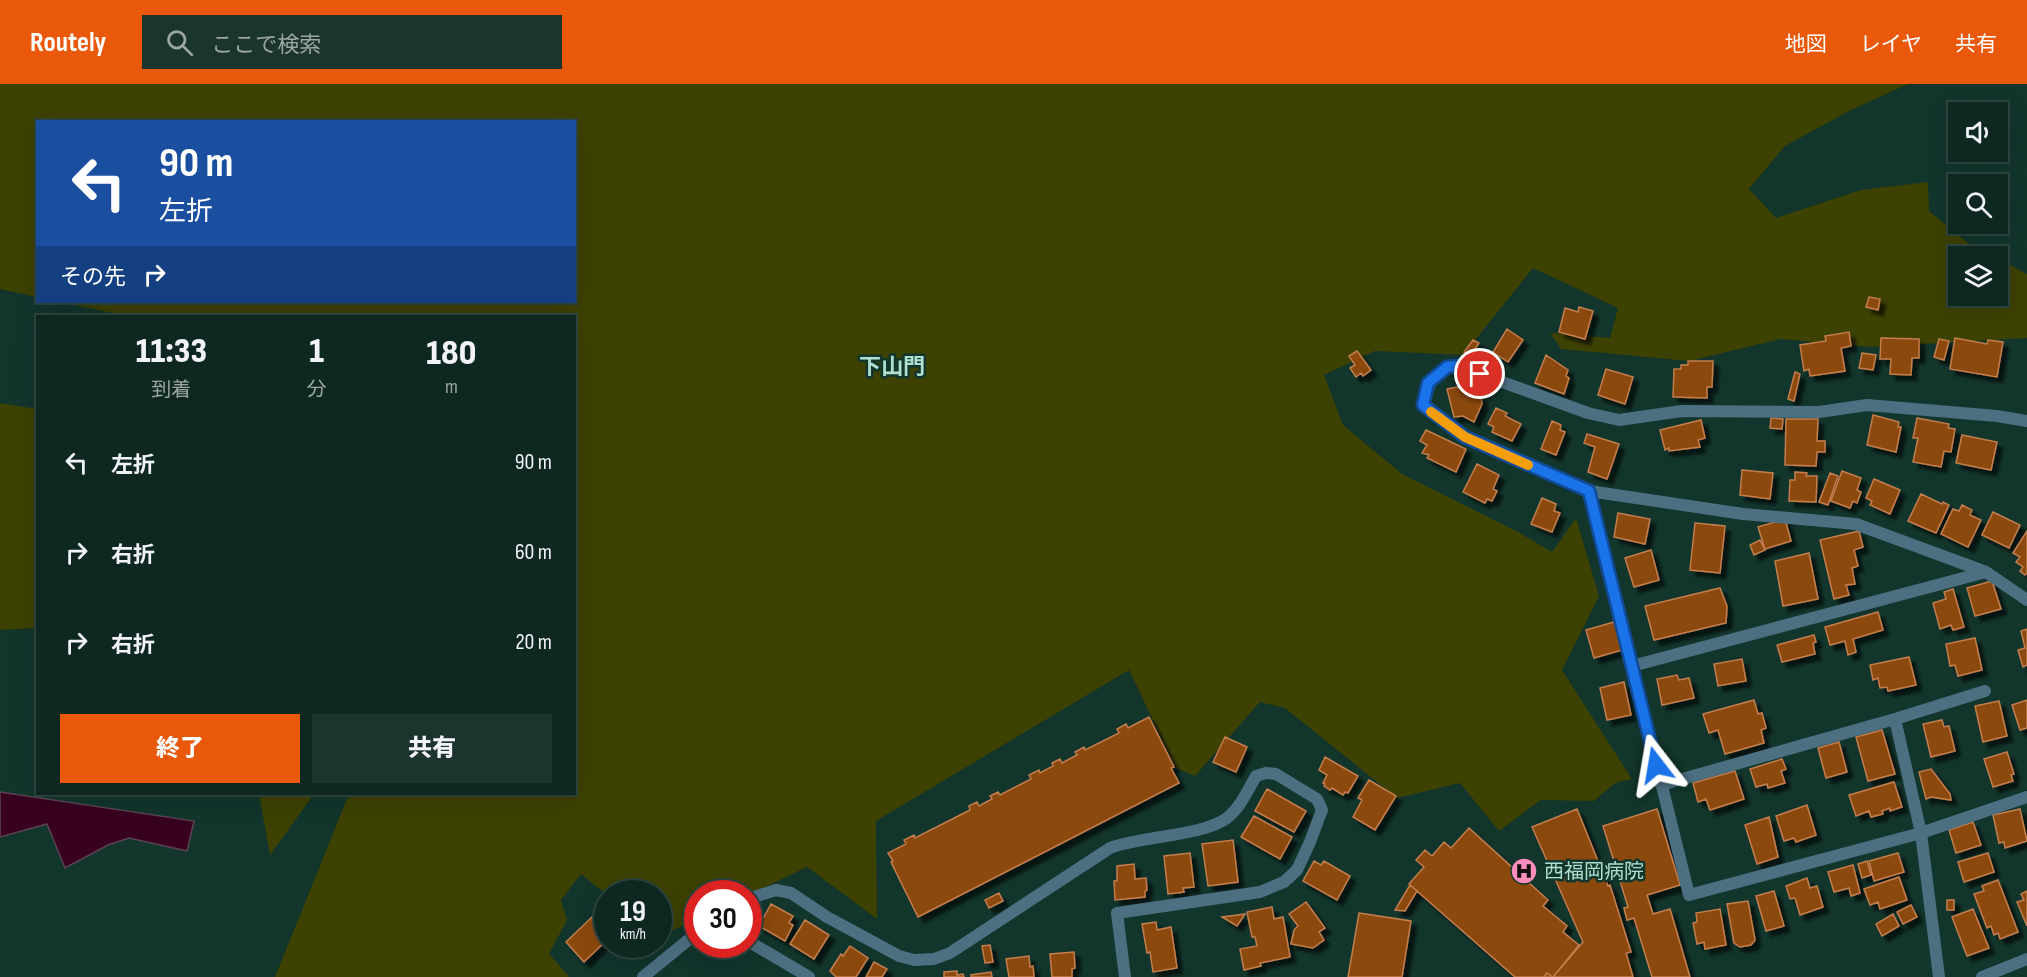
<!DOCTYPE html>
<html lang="ja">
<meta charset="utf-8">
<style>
:root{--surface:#0e2821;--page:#1c342e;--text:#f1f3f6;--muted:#9ba6a5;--line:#2e443f;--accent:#ea580c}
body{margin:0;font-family:"Sofia Sans Condensed","Noto Sans JP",sans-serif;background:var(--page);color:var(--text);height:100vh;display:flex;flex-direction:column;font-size:22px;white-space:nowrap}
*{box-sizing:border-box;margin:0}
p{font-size:20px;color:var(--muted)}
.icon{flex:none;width:33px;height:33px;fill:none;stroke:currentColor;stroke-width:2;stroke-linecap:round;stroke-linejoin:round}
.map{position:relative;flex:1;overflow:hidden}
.side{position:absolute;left:36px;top:231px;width:540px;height:480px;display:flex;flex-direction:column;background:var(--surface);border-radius:0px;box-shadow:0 6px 24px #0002,0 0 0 2px var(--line)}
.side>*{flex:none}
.hud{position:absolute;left:36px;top:36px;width:540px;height:183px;border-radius:0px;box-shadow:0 6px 24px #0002,0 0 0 2px var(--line);background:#1a4fa0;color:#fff;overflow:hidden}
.tools{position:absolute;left:1948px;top:18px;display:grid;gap:12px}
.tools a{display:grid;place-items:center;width:60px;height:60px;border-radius:0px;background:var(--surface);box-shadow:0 6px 24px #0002,0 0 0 2px var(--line);font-size:30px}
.speed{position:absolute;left:594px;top:796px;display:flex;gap:12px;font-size:30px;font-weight:700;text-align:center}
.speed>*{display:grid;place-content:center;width:78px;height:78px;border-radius:50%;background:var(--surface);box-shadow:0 6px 24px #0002,0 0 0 2px var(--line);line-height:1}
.speed small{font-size:15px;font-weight:400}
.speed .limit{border:9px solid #d22;background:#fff;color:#111}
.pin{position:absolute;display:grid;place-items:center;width:51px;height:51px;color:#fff;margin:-26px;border:3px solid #fff;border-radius:50%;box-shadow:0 2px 6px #0007}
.me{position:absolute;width:66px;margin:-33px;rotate:346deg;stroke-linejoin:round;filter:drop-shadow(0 0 4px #0008)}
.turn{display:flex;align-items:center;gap:21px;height:126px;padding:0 24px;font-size:27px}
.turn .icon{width:78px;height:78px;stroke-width:2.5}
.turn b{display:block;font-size:42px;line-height:51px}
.then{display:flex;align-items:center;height:57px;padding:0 24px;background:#0003;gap:12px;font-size:22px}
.eta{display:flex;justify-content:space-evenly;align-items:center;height:102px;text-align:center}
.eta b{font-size:36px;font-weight:800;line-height:42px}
.cta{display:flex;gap:12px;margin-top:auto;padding:12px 24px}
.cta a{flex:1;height:69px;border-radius:0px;background:var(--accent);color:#fff;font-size:24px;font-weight:800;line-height:69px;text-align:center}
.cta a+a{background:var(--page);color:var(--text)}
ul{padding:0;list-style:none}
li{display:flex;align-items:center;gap:18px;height:90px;padding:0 24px}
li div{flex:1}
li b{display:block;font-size:22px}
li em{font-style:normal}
header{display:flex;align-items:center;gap:36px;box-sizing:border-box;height:84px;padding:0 30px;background:var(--accent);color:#fff}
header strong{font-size:28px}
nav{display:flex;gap:33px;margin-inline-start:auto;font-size:21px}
.search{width:420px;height:54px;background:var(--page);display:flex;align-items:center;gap:15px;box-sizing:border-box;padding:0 21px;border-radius:0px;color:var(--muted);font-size:22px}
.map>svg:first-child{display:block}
.green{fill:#3d4102}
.water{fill:#38011e;stroke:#5b4453;stroke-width:1.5}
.building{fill:#8b4810;stroke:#c47e4d;stroke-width:1.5;filter:url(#shadow)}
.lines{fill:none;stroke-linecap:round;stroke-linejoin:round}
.minor{stroke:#4d6f82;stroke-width:12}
.route-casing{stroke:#114b97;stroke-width:15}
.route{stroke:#1a73e8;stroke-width:10}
.slow{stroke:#f59e0b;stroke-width:10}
.labels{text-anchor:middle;stroke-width:5;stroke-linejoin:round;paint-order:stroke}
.poi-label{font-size:20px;fill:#aedfd0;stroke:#12352c;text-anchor:start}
.quarter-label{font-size:22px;font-weight:bold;fill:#aedfd0;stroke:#12352c}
</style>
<header>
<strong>Routely</strong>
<div class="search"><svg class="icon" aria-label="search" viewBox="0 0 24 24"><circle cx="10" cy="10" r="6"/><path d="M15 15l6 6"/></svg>ここで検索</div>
<nav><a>地図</a><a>レイヤ</a><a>共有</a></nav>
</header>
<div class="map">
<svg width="2027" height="893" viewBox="0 0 2027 893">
<defs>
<filter id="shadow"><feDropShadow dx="5.5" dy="5.5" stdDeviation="1.5" flood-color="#0009"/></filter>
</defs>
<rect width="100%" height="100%" fill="#12352c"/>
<path class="green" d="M0 0H1908L1849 27 1785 62 1749 105 1776 134 1861 106 1928 98 1929 127 1973 163 1992 172H1959V212H1998V175L2027 190V254L1871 263 1781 255 1689 277 1561 265 1550 249 1610 254 1618 224 1533 184 1463 271 1375 267 1324 291 1343 341 1402 390 1520 449 1552 468 1576 434 1599 512 1562 586 1632 695 1615 699 1594 717 1541 716 1499 747 1460 699 1397 714 1285 624 1260 618 1195 692 1176 684 1129 586 876 737 877 835 807 783 749 811 698 810 697 835 660 852 658 851V810L607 811 581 790 561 816 567 836 549 870 569 892 568 893H275L349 710H574V232H128L59 218H574V38H38L37 213 0 205Z
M0 319 37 325V544L0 546Z
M259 710H314L270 771Z"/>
<path class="water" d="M0 708 194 737 187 767 129 754 108 761 65 784 47 740 0 753Z"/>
<path class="building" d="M1869 213 1880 215 1878 226 1866 223Z
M1579 223 1593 227 1585 255 1559 248 1565 224 1578 228Z
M1507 245 1523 256 1508 278 1493 268Z
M1849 248 1851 262 1841 264 1845 287 1810 292 1809 285 1804 287 1800 261 1826 257 1825 252Z
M1881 254 1919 255V274H1912L1911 291 1890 290 1891 275H1880Z
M1955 254 1987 260 1988 256 2003 258 1997 293 1950 285Z
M1939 255 1949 257 1944 276 1934 273Z
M1473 256 1479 259 1468 276 1464 268Z
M1357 267 1371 286 1363 292 1361 289 1356 293 1350 284 1355 281 1349 272Z
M1862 269 1876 271 1873 286 1859 284Z
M1546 271 1568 286 1566 292 1569 294 1564 310 1535 299Z
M1688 277H1713L1712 303H1707V314L1673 313 1674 285H1681V281H1688Z
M1606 285 1633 293 1625 320 1598 311Z
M1795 288 1800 290 1794 317 1788 315Z
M1462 302 1463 308H1470L1473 314 1481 312 1482 320 1474 338 1463 332 1454 333 1447 305Z
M1496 324 1507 329 1505 332 1521 340 1512 357 1492 348 1494 343 1488 340Z
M1873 331 1899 338 1898 343H1901L1896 368 1867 361Z
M1771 334 1783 335 1782 345 1770 344Z
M1917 334 1949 340 1948 344 1955 345 1951 368 1944 367 1941 383 1913 378 1918 354H1913Z
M1786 335H1818L1817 357H1825V368H1817L1816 382 1785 381Z
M1701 336 1705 354 1698 356 1700 363 1669 367V364L1665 366 1660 346Z
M1552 337 1561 341 1560 346 1565 348 1556 371 1541 365Z
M1426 346 1466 365 1456 388 1427 374 1429 371 1422 369 1427 361 1420 357Z
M1587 350 1619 360 1607 395 1588 388 1595 363 1584 359Z
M1962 351 1997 358 1991 386 1956 379Z
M1477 380 1499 391 1493 405 1497 407 1492 417 1487 415 1485 419 1463 408Z
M1742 386 1773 389 1770 415 1740 411Z
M1842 387 1861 394 1857 406 1861 408 1857 419 1853 417 1850 424 1831 417Z
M1795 388 1807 389 1806 392H1817L1816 418 1789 417 1790 396H1795Z
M1830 389 1838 392 1828 421 1819 418Z
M1874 395 1900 406 1890 430 1870 421 1872 417 1866 414Z
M1921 410 1942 420 1943 418 1949 421 1936 449 1908 437Z
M1542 414 1556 420 1554 427 1560 429 1552 448 1531 440Z
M1962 421 1972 426 1970 431 1981 436 1968 463 1941 450 1953 425 1959 427Z
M1993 428 2020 441 2009 464 1982 451Z
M1618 429 1650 435 1645 460 1614 453Z
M1785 435 1791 457 1765 465 1758 443Z
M1695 439 1725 442 1720 489 1690 486Z
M1859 447 1863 463 1854 466 1858 482 1852 484 1855 500 1846 501 1849 511 1834 515 1820 456Z
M2027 447V489L2025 491 2020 487 2023 483 2016 478 2020 473 2013 469Z
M1760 456 1765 466 1754 471 1750 461Z
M1651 466 1659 496 1634 503 1625 474Z
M1809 469 1818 515 1783 522 1775 477Z
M1992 497 2001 525 1975 532 1967 504Z
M1720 504 1727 522 1726 539 1654 556 1645 522Z
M1953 505 1964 543 1953 546 1951 541 1940 545 1933 519 1946 515 1944 508Z
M1878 528 1883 546 1853 555 1856 568 1848 571 1845 557 1830 561 1825 543Z
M1614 538 1622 566 1594 574 1586 546Z
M2027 545V581L2023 583 2018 566 2025 564 2021 547Z
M1814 551 1816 558 1813 559 1815 570 1782 578 1777 561Z
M1975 554 1982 586 1958 592 1955 581 1950 582 1946 560Z
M1909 573 1916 601 1888 607 1887 603 1880 604 1878 594 1873 596 1870 581Z
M1742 575 1746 597 1718 602 1714 580Z
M1677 591 1679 596 1689 594 1694 614 1662 621 1657 595Z
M1624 598 1631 631 1607 636 1600 604Z
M1754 616 1758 630 1762 629 1766 644 1761 646 1764 659 1725 670 1718 646 1709 649 1703 630Z
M2027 616V644L2020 646 2012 621Z
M1999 617 2007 652 1983 658 1975 622Z
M1149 633 1174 683 1171 684 1179 699 918 833 891 778 893 777 888 769 906 760 904 756 914 751 915 754 970 726 969 722 977 718 979 722 992 715 990 712 998 708 1000 711 1031 695 1029 691 1039 686 1040 689 1053 682 1052 679 1060 675 1062 679 1077 671 1075 668 1084 663 1085 666 1119 649 1117 645 1126 640 1128 644Z
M1942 636 1944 643 1949 642 1955 667 1931 673 1923 640Z
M1882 646 1895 690 1868 697 1856 653Z
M1225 653 1247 663 1236 688 1213 678Z
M1839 658 1847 688 1826 694 1818 664Z
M2007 668 2014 690 2011 691 2013 697 1993 703 1984 675Z
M1325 673 1358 692 1348 709 1345 708 1343 711 1332 704 1330 706 1324 702 1325 700 1323 699 1327 691 1319 686Z
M1782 675 1786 685 1781 687 1785 699 1768 704 1767 700 1756 703 1750 685Z
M1931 685 1950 710 1951 716 1931 713 1926 715 1919 688Z
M1735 687 1744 715 1710 726 1706 715 1698 718 1693 699Z
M1369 696 1396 712 1375 746 1353 733 1362 716 1358 714Z
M1894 698 1902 723 1890 727V724L1882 727 1883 730 1871 733 1869 727 1856 732 1849 711Z
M1267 705 1306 727 1294 748 1255 727Z
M1807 721 1816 751 1796 758 1794 754 1784 757 1776 732Z
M1577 725 1608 802 1610 801 1631 868 1626 869 1633 893H1544L1547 889 1553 893 1583 858 1532 743Z
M1657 725 1680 801 1647 811 1653 830 1670 825 1690 893H1652L1634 834 1627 836 1624 824 1628 823 1603 742Z
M2020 725 2027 757 2005 764 2004 758 1999 759 1993 731Z
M1254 732 1292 753 1280 775 1241 753Z
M1769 733 1778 773 1757 780 1745 741Z
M1973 738 1981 761 1956 769 1949 746Z
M1469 744 1548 816 1543 822 1567 842 1563 848 1579 861 1553 893 1547 889 1544 893H1515L1409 800 1424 783 1416 776 1425 766 1432 772 1444 758 1451 764Z
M1233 756 1238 798 1208 802 1202 760Z
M1190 769 1194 803 1183 804 1184 808 1168 810 1164 772Z
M1898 769 1904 788 1874 797 1869 777Z
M1988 769 1994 788 1964 798 1958 778Z
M1314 777 1321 781 1324 777 1350 792 1337 816 1303 797Z
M1867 777 1871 791 1862 794 1858 780Z
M1134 780 1135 795 1146 794 1147 806 1145 807V813L1115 816 1114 797H1117V782Z
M1853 781 1860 809 1851 812 1849 804 1834 808 1828 788Z
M1899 793 1907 816 1880 825 1878 818 1870 821 1864 805Z
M1807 794 1810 804 1817 802 1823 823 1800 831 1795 814 1790 815 1786 802Z
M1998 796 2018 848 2000 855 1998 849 1994 851 1991 842 1987 844 1974 810 1984 807 1982 802Z
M1410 801 1417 807 1405 827 1395 826Z
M1774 807 1784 842 1766 847 1756 812Z
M2027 807V842L2017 818 2024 816 2021 810Z
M999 809 1003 817 989 824 985 816Z
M1947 816H1954V826H1947Z
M1748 817 1755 856 1751 861 1740 863 1734 859 1727 820Z
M1306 818 1325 844 1319 848 1324 856 1313 864 1291 860 1294 846 1298 842 1289 830Z
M771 820 793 832 789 839 793 841 785 857 759 842Z
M1911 821 1917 833 1903 840 1897 828Z
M1272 823 1274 835 1283 833 1290 873 1260 879 1261 882 1244 886 1240 865 1257 862 1255 853H1252L1247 828Z
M1720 825 1726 861 1705 865 1704 858 1697 860 1693 839 1697 838 1696 829Z
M1973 825 1989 864 1967 872 1952 833Z
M603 827 608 833V844L600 835 597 836 595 833Z
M1359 829 1411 837 1402 893H1348Z
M1245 830 1237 842 1222 833Z
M1893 830 1899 842 1882 852 1876 840Z
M592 833 608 849V855L584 878 566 858Z
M805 836 829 851 814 875 790 860Z
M1156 838 1157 846 1171 843 1177 884 1153 888 1150 868 1147 869 1142 840Z
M990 861 993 878 985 879 982 862Z
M850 862 868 874 856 893H836L830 887 841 870 843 872Z
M1074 868 1075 884 1072 885V893H1052L1050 870Z
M1029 872 1030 883 1033 882 1034 893H1009L1006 875Z
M874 878 887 885 882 893H866Z
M957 887V891L963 890 964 893H944V888Z
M991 888 992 893H971V891Z"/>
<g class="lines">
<path class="minor" d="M2027 337 1997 332 1867 321 1819 328 1682 327 1619 336 1588 329 1458 282C1434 285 1428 300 1423 321L1465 353 1589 407 1743 430 1856 440 1986 488 2027 516
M1589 407 1689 811 1921 749 2027 713
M1632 582 1986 488
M1895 635 1985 607
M1661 701 1895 635 1921 749 1939 893
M748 815 776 806 791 809 827 833 899 872 914 876 934 875 950 869 1110 764C1141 752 1203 752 1227 734 1240 724 1248 706 1256 692L1266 689 1276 690 1317 715 1322 726 1310 758 1297 786 1284 798 1260 808 1117 829 1125 893
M748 857 809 893
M643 893 698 848
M1982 893 2027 875"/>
</g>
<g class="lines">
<defs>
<path id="route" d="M1480 290 1458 282 1447 283 1428 299 1423 321 1465 353 1589 407 1656 681"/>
</defs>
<use href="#route" class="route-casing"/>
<use href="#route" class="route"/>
<path class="slow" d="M1431 328 1465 353 1528 381"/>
</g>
<defs>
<symbol id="hospital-disc" viewBox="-11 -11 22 22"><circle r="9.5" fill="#fe8ebd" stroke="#12352c"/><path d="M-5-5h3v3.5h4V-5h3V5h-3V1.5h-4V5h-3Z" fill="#111"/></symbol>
</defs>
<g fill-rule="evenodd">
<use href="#hospital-disc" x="1509" y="772" width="30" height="30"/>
</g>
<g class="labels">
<g class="poi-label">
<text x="1544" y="794">西福岡病院</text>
</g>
<g class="quarter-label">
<text x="892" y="290">下山門</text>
</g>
</g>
</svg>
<div class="tools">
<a><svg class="icon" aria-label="sound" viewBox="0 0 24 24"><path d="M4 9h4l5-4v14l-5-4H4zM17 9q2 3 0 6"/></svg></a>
<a><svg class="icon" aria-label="search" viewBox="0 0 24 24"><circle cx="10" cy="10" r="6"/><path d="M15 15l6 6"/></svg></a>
<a><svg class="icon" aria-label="layers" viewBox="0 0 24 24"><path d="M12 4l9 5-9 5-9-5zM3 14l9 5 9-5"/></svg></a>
</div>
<div class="speed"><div>19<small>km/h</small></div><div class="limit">30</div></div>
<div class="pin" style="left:1480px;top:290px;background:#d93025"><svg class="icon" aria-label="arrive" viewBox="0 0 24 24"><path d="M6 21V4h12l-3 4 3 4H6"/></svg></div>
<svg class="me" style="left:1656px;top:681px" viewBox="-20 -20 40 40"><path d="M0-17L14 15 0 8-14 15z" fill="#1a73e8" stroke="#fff" stroke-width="4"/></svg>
<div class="hud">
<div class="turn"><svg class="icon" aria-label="left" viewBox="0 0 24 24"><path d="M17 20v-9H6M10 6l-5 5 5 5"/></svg><div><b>90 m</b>左折</div></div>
<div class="then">その先<svg class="icon" aria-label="right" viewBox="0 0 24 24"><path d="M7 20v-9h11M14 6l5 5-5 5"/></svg></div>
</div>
<section class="side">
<div class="eta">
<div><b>11:33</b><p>到着</p></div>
<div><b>1</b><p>分</p></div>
<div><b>180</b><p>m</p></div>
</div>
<ul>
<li><svg class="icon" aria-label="left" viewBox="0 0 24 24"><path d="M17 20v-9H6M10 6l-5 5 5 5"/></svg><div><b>左折</b></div><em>90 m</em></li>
<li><svg class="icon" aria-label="right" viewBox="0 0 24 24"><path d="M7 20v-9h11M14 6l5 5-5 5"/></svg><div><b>右折</b></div><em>60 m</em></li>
<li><svg class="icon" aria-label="right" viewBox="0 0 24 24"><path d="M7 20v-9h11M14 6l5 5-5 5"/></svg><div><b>右折</b></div><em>20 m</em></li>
</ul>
<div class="cta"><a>終了</a><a>共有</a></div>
</section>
</div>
